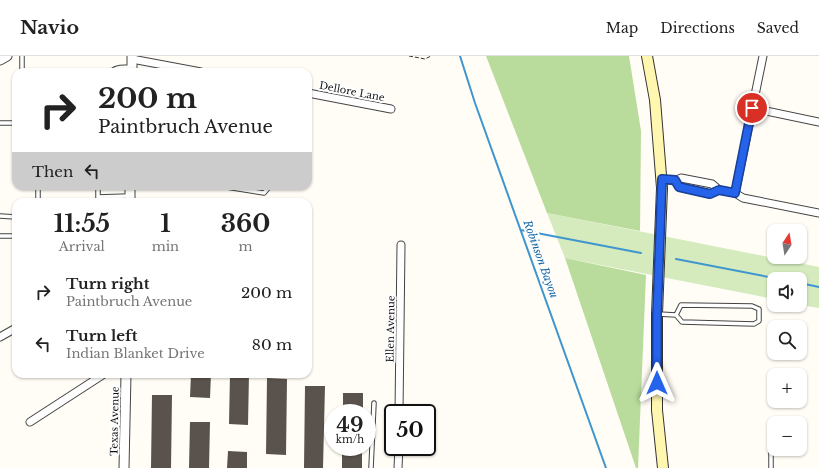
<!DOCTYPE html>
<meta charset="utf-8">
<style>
:root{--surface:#fff;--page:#f2f2f2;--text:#222;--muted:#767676;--line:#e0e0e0}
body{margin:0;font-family:"Libre Baskerville",serif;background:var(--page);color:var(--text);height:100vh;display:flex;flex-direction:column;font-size:15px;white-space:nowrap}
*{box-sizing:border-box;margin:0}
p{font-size:13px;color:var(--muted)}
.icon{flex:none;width:22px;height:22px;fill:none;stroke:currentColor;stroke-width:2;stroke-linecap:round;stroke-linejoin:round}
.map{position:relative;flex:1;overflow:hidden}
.sheet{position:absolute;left:12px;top:142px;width:300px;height:180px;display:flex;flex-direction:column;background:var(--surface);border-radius:12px;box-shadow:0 1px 3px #0004}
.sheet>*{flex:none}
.banner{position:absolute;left:12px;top:12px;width:300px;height:122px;border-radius:12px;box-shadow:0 1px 3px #0004;background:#fff;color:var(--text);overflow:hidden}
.needle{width:26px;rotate:12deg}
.fabs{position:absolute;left:767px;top:168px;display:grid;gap:8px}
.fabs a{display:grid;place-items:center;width:40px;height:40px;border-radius:8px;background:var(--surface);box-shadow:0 1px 3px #0004;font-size:20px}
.speed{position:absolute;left:324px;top:348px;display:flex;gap:8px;font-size:20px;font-weight:700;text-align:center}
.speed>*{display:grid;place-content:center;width:52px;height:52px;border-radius:50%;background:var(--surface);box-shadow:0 1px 3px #0004;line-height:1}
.speed small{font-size:10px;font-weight:400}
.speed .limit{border:2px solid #111;border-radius:6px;background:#fff;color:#111}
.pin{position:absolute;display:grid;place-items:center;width:34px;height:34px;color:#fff;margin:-17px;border:2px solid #fff;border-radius:50%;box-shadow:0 1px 4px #0007}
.me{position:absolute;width:44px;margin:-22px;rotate:0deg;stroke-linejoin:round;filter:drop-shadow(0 0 3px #0008)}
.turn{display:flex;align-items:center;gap:14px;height:84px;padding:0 20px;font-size:18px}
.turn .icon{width:52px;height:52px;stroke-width:2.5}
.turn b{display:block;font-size:28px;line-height:34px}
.then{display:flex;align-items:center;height:38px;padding:0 20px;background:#0003;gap:8px;font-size:15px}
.eta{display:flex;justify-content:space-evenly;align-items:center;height:68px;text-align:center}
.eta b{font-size:24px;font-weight:700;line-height:28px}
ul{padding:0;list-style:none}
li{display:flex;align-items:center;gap:12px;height:52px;padding:0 20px}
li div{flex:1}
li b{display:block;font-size:15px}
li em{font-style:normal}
header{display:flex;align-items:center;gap:24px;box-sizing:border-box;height:56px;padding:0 20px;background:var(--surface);border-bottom:1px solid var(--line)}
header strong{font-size:19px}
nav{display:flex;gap:22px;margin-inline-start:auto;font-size:14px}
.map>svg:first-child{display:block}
.green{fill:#d5ebbd}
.forest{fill:#b9dc9c}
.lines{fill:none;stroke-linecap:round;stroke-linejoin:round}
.stream{stroke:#3f96cf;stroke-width:2}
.building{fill:#5a524d}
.service-casing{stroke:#444;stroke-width:5.5}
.minor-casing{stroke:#444;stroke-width:9}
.tertiary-casing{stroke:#444;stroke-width:11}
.secondary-casing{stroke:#333;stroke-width:12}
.path{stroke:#333;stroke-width:1;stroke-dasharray:4 2;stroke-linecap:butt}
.service{stroke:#fff;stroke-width:3.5}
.minor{stroke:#fff;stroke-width:7}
.tertiary{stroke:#fff;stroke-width:9}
.secondary{stroke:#fff6b0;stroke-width:10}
.route-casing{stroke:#184099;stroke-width:10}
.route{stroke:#2563eb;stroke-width:7}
.labels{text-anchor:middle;stroke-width:4;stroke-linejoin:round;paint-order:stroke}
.street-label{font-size:10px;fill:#111;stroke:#fff}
.water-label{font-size:11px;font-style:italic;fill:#1768a6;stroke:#fff}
</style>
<header>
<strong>Navio</strong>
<nav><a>Map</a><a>Directions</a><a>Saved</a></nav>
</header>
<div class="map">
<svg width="819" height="412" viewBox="0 0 819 412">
<rect width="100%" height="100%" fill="#fffdf5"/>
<path class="green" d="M547 157 819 211V252L800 249V223H774V243L565 202Z"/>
<path class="forest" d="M486 0H629L641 75 640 175 547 157Z
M565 202 646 219 638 412H636Z"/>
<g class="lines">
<path class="stream" d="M460 0 475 47 606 412
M521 174 641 197
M676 203 779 223
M800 227 819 231"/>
</g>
<path class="building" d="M191 318H211L210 342 190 341Z
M230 318H249L248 369 229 368Z
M267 322 287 323 286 399 266 398Z
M305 330H325L323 412H304Z
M343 337H363V357H343Z
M152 339H172L171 412H151Z
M190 366H210L209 412H189Z
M342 391H362V412H342Z
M228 395 247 396V412H227Z"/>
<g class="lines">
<defs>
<path id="service" d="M22 0V16
M111 16C115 10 124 12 131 11
M0 67H16
M220 130 264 137 270 130
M98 141V130
M38 146V130
M98 146V141L129 140
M0 160 16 161
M0 180H16
M658 258 676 259 682 266 754 268 759 265V253L752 250 681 249 676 259
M371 412 374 347
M771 412V390"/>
<path id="minor" d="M132 3 201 16
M308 37 391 53
M752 52 819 66
M661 123 675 125 681 122 712 128 719 134 735 137 743 142 819 157
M675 125 679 131 710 138 719 134
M735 137 763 0
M0 281 16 272
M399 357 401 189
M30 366 104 318
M398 412 399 391"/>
<path id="tertiary" d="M0 4 7 0
M132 16V0
M130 146V130
M124 412 126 318"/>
<path id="secondary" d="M647 0 655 44 662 132 657 258V354L663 412"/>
</defs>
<use href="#service" class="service-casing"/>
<use href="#minor" class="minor-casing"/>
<use href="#tertiary" class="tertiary-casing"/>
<use href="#secondary" class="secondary-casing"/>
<path class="path" d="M409 0 425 3 431 0"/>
<use href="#service" class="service"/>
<use href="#minor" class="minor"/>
<use href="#tertiary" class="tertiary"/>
<use href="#secondary" class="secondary"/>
</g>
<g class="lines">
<defs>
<path id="route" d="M657 327V258L662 123 675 124 679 131 710 138 719 134 735 137 752 52"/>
</defs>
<use href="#route" class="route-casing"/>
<use href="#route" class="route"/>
</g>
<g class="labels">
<g class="street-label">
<text transform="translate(352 35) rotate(11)" y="4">Dellore Lane</text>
<text transform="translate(390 273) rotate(-89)" y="4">Ellen Avenue</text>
<text transform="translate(114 365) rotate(-89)" y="4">Texas Avenue</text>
</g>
<g class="water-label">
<text transform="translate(541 203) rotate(70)" y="4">Robinson Bayou</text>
</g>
</g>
</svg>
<div class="fabs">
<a><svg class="needle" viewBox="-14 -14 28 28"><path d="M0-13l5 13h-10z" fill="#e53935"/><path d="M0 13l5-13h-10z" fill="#767676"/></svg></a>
<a><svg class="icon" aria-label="sound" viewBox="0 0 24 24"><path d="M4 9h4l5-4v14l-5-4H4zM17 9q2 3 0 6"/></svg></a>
<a><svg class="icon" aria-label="search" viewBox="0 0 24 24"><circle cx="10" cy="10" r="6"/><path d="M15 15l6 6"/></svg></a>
<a>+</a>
<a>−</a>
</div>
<div class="speed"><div>49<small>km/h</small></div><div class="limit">50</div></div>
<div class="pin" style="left:752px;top:52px;background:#d93025"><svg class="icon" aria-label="arrive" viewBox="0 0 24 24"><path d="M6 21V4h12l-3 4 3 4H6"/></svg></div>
<svg class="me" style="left:657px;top:327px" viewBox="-20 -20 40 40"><path d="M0-17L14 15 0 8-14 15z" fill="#2563eb" stroke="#fff" stroke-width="4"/></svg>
<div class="banner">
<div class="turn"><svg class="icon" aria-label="right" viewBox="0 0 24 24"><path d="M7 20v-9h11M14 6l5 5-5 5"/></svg><div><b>200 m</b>Paintbruch Avenue</div></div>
<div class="then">Then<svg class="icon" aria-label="left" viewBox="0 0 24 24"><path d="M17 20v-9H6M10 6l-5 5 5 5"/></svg></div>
</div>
<section class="sheet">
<div class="eta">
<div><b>11:55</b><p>Arrival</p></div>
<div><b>1</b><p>min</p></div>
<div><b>360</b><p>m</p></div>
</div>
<ul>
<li><svg class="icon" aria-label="right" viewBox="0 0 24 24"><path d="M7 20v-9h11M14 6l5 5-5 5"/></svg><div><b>Turn right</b><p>Paintbruch Avenue</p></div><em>200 m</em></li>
<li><svg class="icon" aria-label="left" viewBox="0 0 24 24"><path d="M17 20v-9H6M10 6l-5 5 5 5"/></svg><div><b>Turn left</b><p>Indian Blanket Drive</p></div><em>80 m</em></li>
</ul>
</section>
</div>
